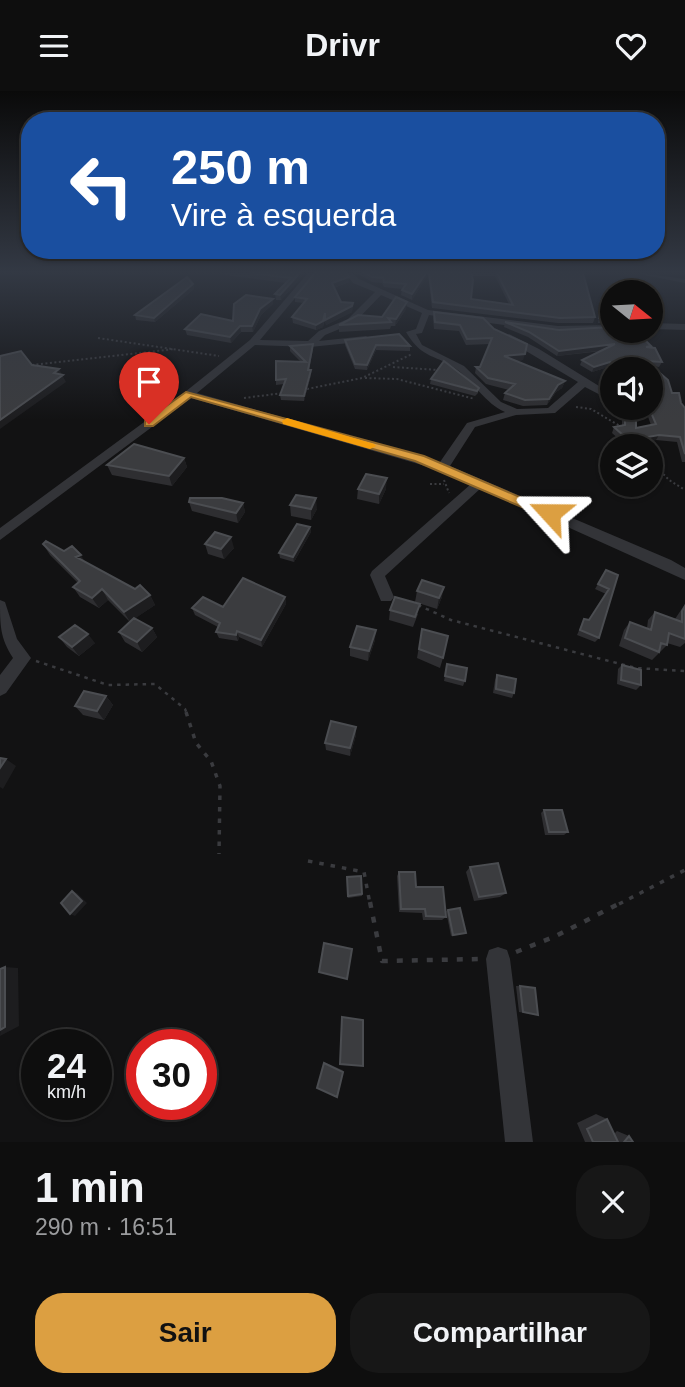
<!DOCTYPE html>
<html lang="pt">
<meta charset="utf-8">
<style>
:root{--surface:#0e0e0e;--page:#171717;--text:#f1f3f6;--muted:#9b9c9e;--line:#2e2e2e;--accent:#dc9f41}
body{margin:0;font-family:Arial,sans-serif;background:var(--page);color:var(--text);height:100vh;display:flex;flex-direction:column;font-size:26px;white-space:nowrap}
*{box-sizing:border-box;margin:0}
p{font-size:23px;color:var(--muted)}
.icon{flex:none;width:38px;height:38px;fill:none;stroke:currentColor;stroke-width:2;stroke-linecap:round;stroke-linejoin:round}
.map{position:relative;height:1051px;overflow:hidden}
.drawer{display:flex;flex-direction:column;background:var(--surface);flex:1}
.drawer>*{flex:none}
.top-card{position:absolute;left:21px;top:21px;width:644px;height:147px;border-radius:28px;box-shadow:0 2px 5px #0004,0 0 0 2px var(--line);background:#1a4fa0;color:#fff;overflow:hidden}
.needle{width:46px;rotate:108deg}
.fabs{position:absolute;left:600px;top:189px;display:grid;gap:14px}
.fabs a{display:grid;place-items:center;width:63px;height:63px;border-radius:50%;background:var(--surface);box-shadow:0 2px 5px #0004,0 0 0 2px var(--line);font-size:35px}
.speed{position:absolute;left:21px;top:938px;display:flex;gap:14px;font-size:35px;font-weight:700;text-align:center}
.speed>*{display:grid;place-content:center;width:91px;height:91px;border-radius:50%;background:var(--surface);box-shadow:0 2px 5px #0004,0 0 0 2px var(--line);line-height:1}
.speed small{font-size:18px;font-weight:400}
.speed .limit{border:10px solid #d22;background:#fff;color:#111}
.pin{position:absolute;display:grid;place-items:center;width:60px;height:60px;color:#fff;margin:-72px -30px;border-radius:50% 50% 50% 0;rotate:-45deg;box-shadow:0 0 7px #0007}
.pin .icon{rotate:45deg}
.me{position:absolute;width:77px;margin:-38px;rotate:294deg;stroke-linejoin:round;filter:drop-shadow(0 0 5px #0008)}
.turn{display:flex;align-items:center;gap:24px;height:147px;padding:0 35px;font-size:32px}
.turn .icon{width:91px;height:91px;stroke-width:2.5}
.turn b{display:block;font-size:49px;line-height:60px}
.round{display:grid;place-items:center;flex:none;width:74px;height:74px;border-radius:28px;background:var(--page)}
.headline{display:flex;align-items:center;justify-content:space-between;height:119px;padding:0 35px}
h1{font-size:42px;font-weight:700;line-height:52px}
.primary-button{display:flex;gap:14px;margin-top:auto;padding:14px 35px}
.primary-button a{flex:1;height:80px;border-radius:28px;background:var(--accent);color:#111;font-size:28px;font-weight:700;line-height:80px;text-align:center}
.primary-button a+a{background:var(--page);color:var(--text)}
header{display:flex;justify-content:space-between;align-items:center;height:91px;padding:0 35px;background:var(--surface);font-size:32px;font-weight:700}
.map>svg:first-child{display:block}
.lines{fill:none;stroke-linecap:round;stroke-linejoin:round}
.path-far3{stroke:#3a3b3f;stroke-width:2;stroke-dasharray:2 2.5;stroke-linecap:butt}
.path-far2{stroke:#3a3b3f;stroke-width:2.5;stroke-dasharray:3.5 5;stroke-linecap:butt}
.path-far1{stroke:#3a3b3f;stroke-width:3.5;stroke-dasharray:4.5 7;stroke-linecap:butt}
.path{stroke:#3a3b3f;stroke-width:4.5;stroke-dasharray:6 9;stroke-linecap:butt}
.minor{fill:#333438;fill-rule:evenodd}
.wall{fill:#2e2e31;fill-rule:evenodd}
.shaded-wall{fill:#1d1d1f}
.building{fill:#3b3c3f;stroke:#4b4d51;stroke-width:2}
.route{fill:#dc9f41;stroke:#8f672a;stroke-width:2}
.slow{fill:#f59e0b}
</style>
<header><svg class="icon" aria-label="menu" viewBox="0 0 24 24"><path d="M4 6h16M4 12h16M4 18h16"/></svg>Drivr<svg class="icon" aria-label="heart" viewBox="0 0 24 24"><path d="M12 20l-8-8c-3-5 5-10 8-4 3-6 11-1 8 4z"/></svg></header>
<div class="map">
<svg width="685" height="1051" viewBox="0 0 685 1051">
<rect width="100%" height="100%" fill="#121213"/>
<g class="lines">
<path class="path-far3" d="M98 247 219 265
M32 274 174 258
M393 276 439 279
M365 287 397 288 475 308
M307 298 362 287 412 263
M244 307 283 302
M576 316 591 318 620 335
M651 370 669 389 685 399
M444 389 449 402
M430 393H444"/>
<path class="path-far2" d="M418 514 451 529 636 577 685 580
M36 570 108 594 155 593 185 618 187 623"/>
<path class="path-far1" d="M186 621 196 652 211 670 220 695 219 763
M308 770 364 781 370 813
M619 813 685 779"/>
<path class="path" d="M370 811 382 870 479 868
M516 861 556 845 622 811"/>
<path class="minor" d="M308 182H316L260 249 308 250 319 240 348 228 375 201 353 192 345 182H352L359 188 428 219 558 235 612 234V239L558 241 429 224 422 242 416 243 422 254 464 275 501 311 517 318 548 317 578 291 506 248 505 246 509 243 539 258 612 303V310L585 296 555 322 516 324 475 336 450 375 671 469 685 477V489L481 397 385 485 394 506 391 510H381L370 484 372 480 471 393 439 379 191 307 0 449V437L185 301 250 249ZM381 204 422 222 416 238 406 241C423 270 436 262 459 280 475 293 485 312 505 321L467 332 440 371 197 302 255 254 310 256 369 250 370 248 366 245 319 250 325 244 354 232Z
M640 182 685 188V192L644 184Z
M651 232 685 233V239L651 238Z
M625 317H636L645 325 636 327Z
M0 509 5 511 17 548 31 567 6 602 0 605V584L13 567C0 547 0 534 0 509Z
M498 856 507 859 510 868 533 1051H505L486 868 489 859Z"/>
</g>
<path class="wall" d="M225 182H305L281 209H276L275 203 286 192 225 184Z
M357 182H583L595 226 593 232H558L432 217 428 183 412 209 401 204 402 198 384 196 382 192 372 191ZM472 185H495L509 213 471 208Z
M349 186V191L334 197 341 211 353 212 352 221 326 234 325 228 323 236 316 239 293 232 292 226 304 212 295 211V206Z
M193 193 194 198 155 231 136 229 135 224Z
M601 209 612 211V226H605L606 227 604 232H598L600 213Z
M273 213 261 224 253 241H241L231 252 187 244 185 238 233 230Z
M406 218 395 235H391L390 238 339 241V234L382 226Z
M434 221 483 227 523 269 516 270 565 290 562 297 556 301 547 314 523 315 503 309 505 302 509 299 486 293 475 282 476 276H480L490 253 466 254 459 240 434 238 433 227Z
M505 231 624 246 650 256 662 271 659 276 653 275 672 302 685 317V371H682L677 351 656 349 636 353V355H621L622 351 612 342 614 336 622 334V327L625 322 636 337 651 334 647 323 641 317H651L612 278V289L608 276 592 281 580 274 582 269 602 260 557 265 528 246 504 236Z
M345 249 410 255V260L376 259 367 279 355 278 345 254Z
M313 253V258L309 279H311V284L304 310 281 309 280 304 284 293 276 294V289L301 271 290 260V255Z
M431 288 479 297 478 302 475 305 430 293Z
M184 367 187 376 172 395 112 384 107 374Z
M358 398H386L379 413 357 408Z
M189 411 243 412 245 421 238 432 192 420Z
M290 414 317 418 311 429 291 425Z
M310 436 311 441 294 471 280 467 279 462Z
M43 453 86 472 135 498 150 504 155 514 135 527 152 537 157 546 142 561 125 551 119 541 133 529 130 531 108 509 99 517 80 506 73 496 78 492 50 464Z
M205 453 234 457 224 468 208 463Z
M606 479 618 484 599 547 595 551 577 544 584 528 589 529 606 503 595 498Z
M417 500 442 506 437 518 415 511Z
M285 506 286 513 262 556 239 546 238 550 219 547 216 541 218 536 195 524 192 517 223 516Z
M685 513V552L680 556 667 552V554L652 569 619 555 624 539 630 531 647 537 648 529 655 521 675 528Z
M390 519 418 523 413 536 389 529Z
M422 538 443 567 440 577 417 567Z
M59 546 95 552 79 565 67 556Z
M375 549 368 570 350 565V556Z
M447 573 465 590 463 595 444 590Z
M622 574 641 594 636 599 617 593 618 578Z
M497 584 514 602 512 607 493 602 495 589Z
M106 605 113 614 104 629 83 624 75 615Z
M356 644 350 665 326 659 325 652Z
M544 719 568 741 564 744H545L541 722Z
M470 776 506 802 500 806 474 810 466 781Z
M399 781 416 796 446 826 442 829H423L422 822 399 821 397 785Z
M347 786 362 803V805L348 807Z
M448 819 466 842 451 845 446 820Z
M516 895H520L538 924 519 921Z
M596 1023 607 1028 614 1043 617 1040 629 1045 633 1051H585L577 1032Z"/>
<path class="shaded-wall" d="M300 182H305L281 209 280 204Z
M426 182H428V183L412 209V203Z
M349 186V191L332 197V192Z
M193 193 194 198 155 231 154 227Z
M273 208V213L261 224 253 241 252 235 260 218Z
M407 211 406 218 395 235 396 228Z
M353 212 352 221 326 234 325 229Z
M325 222 323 236 316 239V234Z
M240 235 241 241 231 252 230 246Z
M615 253 613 258 557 265 559 260Z
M376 254V259L367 279V274Z
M525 263 523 269 502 272 504 265Z
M610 271 608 276 592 281 594 276Z
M59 278 66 291 0 338V329Z
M311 279V284L304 310V305Z
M565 290 562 297 556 301 547 314 549 308 558 294Z
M659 344 656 349 633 353 636 348Z
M184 367 187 376 172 395 169 385Z
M387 387 386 398 379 413V403Z
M316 407 317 418 311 429V418Z
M243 412 245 421 238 432 236 422Z
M310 436 311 441 294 471 293 466Z
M231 446 234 457 224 468 221 458Z
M81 464 87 474 76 466Z
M444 496 442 506 437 518 439 507Z
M102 498 108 509 99 517 92 507Z
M150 504 155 514 130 531 124 521Z
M285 506 286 513 262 556 261 549Z
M152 537 157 546 142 561 137 551Z
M376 539 375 549 368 570 369 560Z
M237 540 239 546 238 550 236 544Z
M88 543 95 552 79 565 72 556Z
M106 605 113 614 104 629 97 620Z
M356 636V644L350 665V657Z
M6 668 16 675 3 698 0 696V677Z
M72 800 77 802 87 812 75 825 70 823Z
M5 876 18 877 19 935 0 945Z
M324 971 343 979V981L324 972Z"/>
<path class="building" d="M249 182H300L280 204 275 203 291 187Z
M315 182H347L349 186 332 192 341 211 353 212 352 215 325 229V222L323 230 316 234 292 226 307 208 295 206Z
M365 182H426L412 203 402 199 406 193 384 191 383 187 372 186Z
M429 182H471L473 189 471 208 513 214 497 182H583L595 226 560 227 433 211Z
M187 186 193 193 154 227 135 224Z
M246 204 273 208 260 218 252 235H240L230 246 185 238 201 223 233 230 234 213Z
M396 206 407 211 396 228 388 227 391 231 339 234 358 224 382 226Z
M601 209 612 211V221L601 222 606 227H599Z
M434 221 483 227 494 238 527 253 525 263 504 265 565 290 558 294 549 308 525 309 505 302 515 293 488 287 476 276H480L492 247 467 248 460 234 435 231Z
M505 231 559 239 612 236V240H618L624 246 640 244 651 255 646 256 655 257 662 271 646 270 668 289 672 302H679L681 312 685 317V363L680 346 659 344 636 348V355H624V345L614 336 625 334V322H636V337L656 333 649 317H651V278H613L610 271 594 276 582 269 615 253 559 260 529 241Z
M399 243 410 255 376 254 367 274 355 273 345 249Z
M313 253 308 279H311L304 305 280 304 286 288 276 289V270L306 271 290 255Z
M21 260 32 274 59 278 54 282 63 284 0 329V265Z
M444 270 479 297 477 300 431 288Z
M134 353 184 367 169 385 107 374Z
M366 383 387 387 379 403 358 398Z
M296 404 316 407 311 418 290 414Z
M190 407H222L243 412 236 422 189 411Z
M297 433 310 436 293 466 279 462Z
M215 441 231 446 221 458 205 453Z
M46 450 64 460 72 455 81 464 76 466 135 498 140 494 150 504 124 521 102 498 92 507 73 496 80 490 43 453Z
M606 479 618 484 599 547 580 539 584 528 589 529 609 498 598 493Z
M243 487 285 506 261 549 237 540 236 544 216 541 220 532 192 517 203 506 223 516Z
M422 489 444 496 439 507 417 500Z
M395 506 420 513 415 526 390 519Z
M685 515V548L669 542 667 554 661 552 659 561 625 547 630 531 651 539 655 521 682 531V520Z
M134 527 152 537 137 551 119 541Z
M75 534 88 543 72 556 59 546Z
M357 535 376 539 369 560 350 556Z
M422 538 448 545 443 567 419 558Z
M447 573 467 577 465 590 445 585Z
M622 574 641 579V594L621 589Z
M497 584 516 588 514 602 496 598Z
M84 600 106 605 97 620 75 615Z
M331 630 356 636 350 657 325 652Z
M0 667 6 668 0 677Z
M544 719H562L568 741H549Z
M498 772 506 802 479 806 470 776Z
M399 781H415L416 796H443L446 826 426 825 425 818H401Z
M361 785 362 803 348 805 347 786Z
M72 800 82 810 70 823 61 812Z
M460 817 466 842 453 844 448 819Z
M324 852 352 858 347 888 319 881Z
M5 876V936L0 939V878Z
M520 895 535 897 538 924 523 921Z
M342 926 363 929V975L340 973Z
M324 972 343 981 337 1006 317 997Z
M607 1028 618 1051H593L587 1038Z
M629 1045 633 1051H624Z"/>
<linearGradient id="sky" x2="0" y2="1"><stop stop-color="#0a0a0a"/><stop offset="0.55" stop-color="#333944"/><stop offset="1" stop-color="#333944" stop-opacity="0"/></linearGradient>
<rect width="685" height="329" fill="url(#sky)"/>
<path class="route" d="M186 301 424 365 557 422 555 426H545L415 370 191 306 153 335H145V330Z"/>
<path class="slow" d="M287 327 374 353 376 355 370 358 283 333 282 330Z"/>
</svg>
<div class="fabs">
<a><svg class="needle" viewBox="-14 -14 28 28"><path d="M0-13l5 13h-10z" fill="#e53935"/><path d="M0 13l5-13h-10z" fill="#9b9c9e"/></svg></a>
<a><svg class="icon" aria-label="sound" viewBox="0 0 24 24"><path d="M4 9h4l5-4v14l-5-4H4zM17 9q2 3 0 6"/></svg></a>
<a><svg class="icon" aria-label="layers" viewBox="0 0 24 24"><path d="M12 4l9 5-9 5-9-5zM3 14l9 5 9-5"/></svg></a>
</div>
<div class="speed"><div>24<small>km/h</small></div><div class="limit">30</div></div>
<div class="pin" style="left:149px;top:333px;background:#d93025"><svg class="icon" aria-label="arrive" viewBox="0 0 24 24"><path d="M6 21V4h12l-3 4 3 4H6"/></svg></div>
<svg class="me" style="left:550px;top:422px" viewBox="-20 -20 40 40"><path d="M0-17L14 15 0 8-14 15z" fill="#dc9f41" stroke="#fff" stroke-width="4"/></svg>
<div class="top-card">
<div class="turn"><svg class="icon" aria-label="left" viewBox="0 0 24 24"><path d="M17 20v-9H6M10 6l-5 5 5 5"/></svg><div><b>250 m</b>Vire à esquerda</div></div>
</div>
</div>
<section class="drawer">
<div class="headline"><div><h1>1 min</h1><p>290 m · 16:51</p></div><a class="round"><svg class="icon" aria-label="close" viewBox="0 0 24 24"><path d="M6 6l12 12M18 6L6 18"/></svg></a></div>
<div class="primary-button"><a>Sair</a><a>Compartilhar</a></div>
</section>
